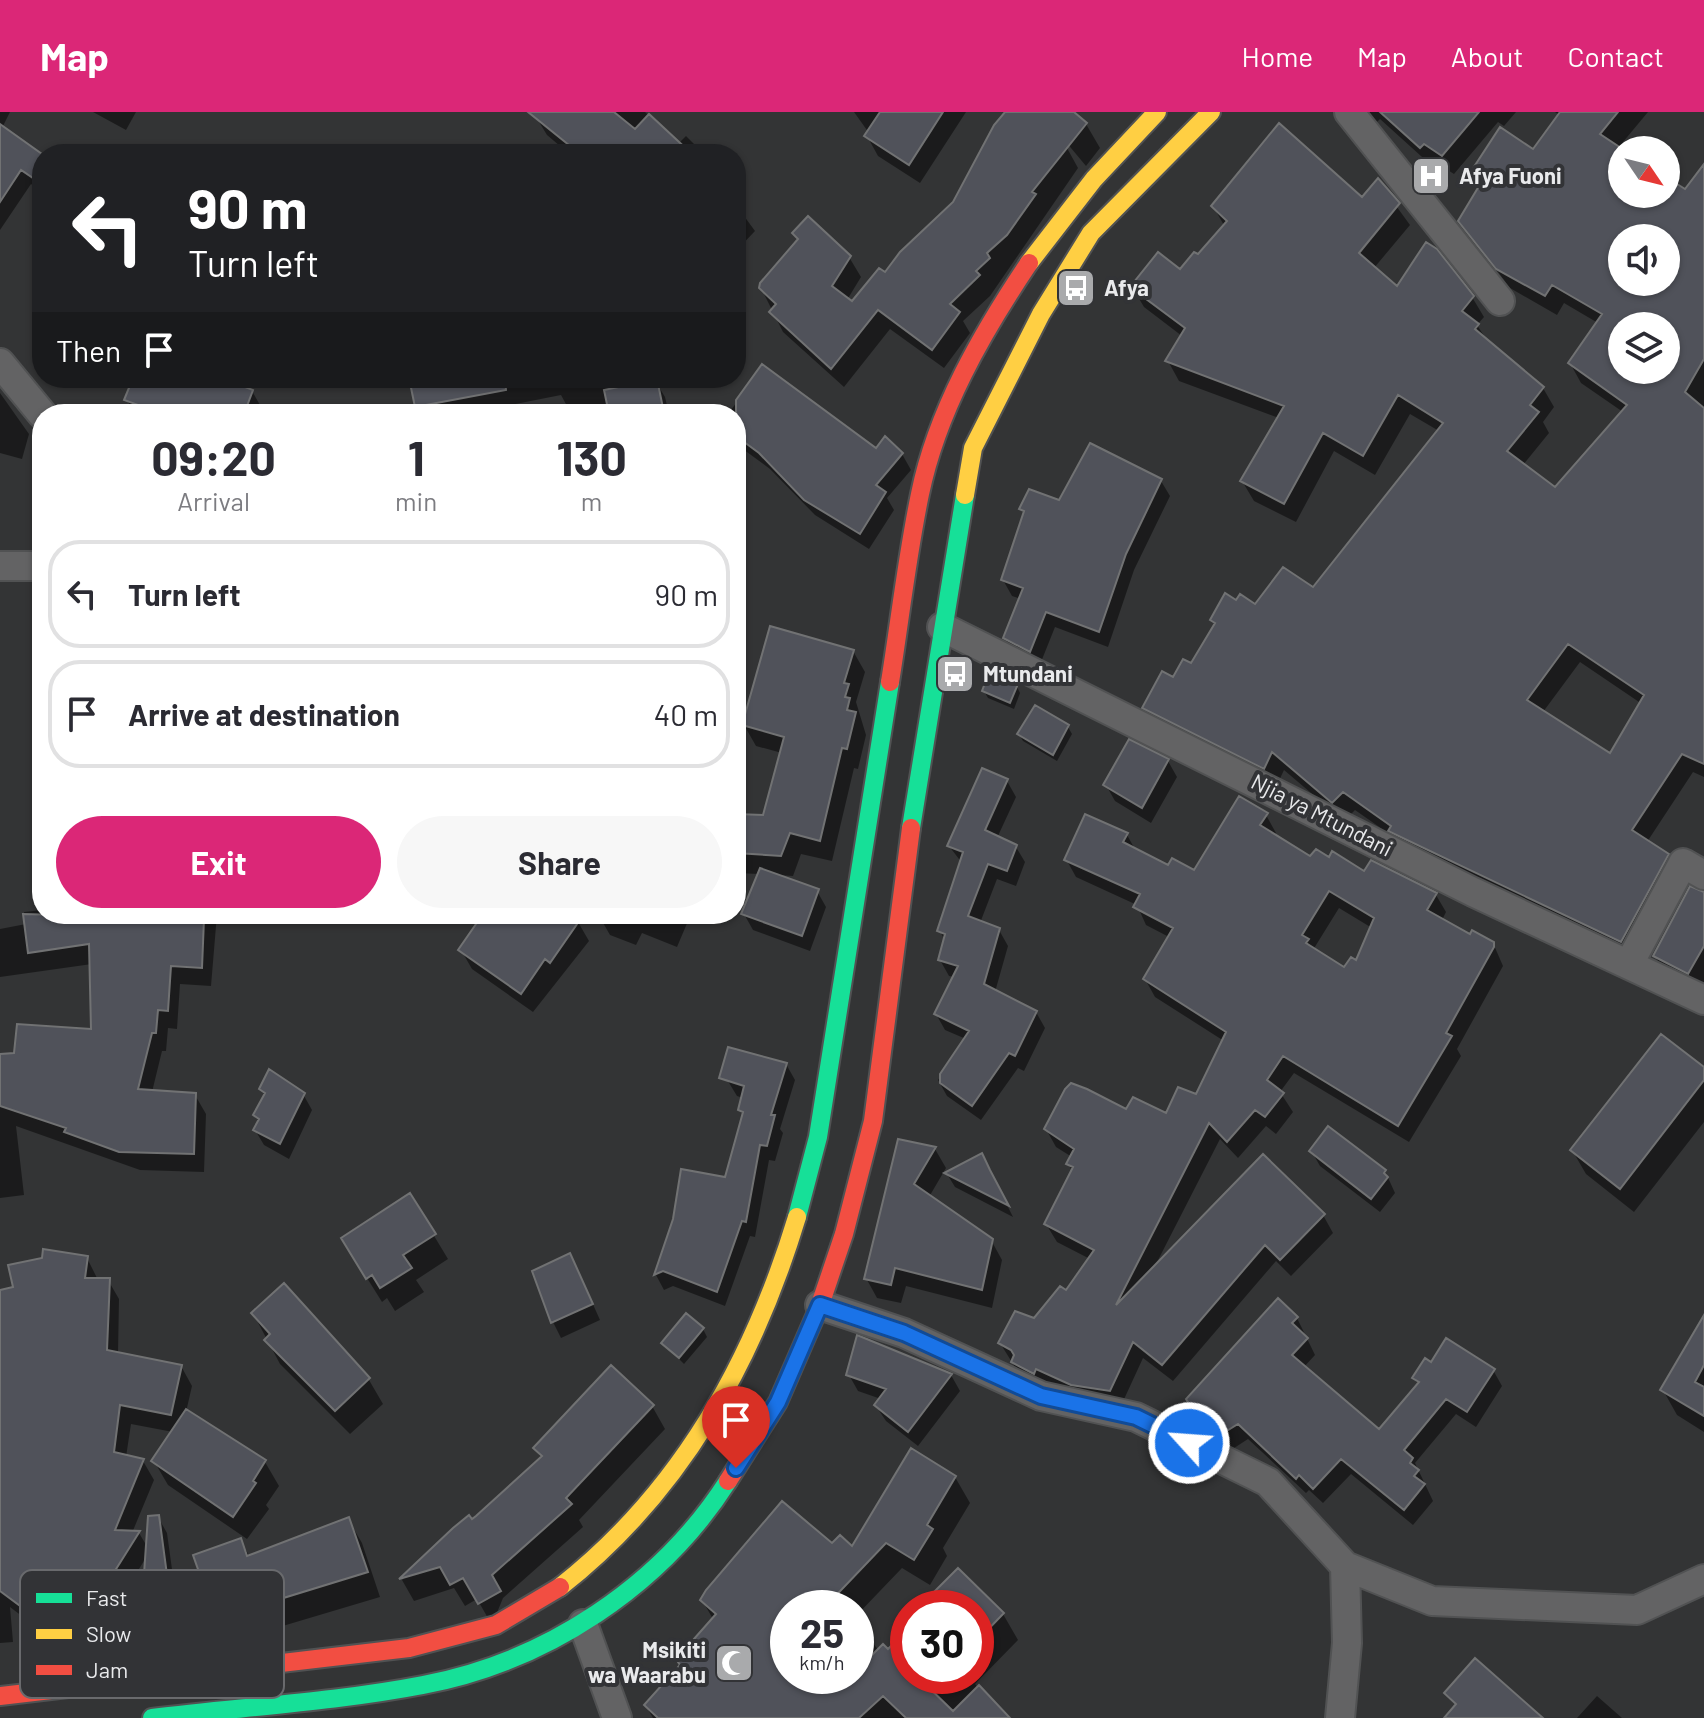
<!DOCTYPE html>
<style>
:root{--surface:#fff;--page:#f7f7f7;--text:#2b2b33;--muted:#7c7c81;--line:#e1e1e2;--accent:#db2777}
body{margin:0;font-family:Barlow,sans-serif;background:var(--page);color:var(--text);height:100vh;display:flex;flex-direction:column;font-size:30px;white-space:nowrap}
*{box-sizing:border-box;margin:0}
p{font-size:26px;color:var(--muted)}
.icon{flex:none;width:44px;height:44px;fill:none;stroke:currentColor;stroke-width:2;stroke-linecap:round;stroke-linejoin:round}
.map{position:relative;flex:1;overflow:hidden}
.drawer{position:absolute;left:32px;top:292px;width:714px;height:520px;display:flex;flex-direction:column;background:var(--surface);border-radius:32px;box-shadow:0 2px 6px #0004}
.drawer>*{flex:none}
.banner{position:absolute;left:32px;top:32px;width:714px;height:244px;border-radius:32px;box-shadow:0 2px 6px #0004;background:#202124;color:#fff;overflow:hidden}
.needle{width:52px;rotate:125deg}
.buttons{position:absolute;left:1608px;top:24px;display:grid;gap:16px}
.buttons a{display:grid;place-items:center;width:72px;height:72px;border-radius:50%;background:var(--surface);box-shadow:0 2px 6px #0004;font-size:40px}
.speed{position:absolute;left:770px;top:1478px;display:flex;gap:16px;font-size:40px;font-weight:700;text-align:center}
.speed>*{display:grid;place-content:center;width:104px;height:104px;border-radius:50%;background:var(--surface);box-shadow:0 2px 6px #0004;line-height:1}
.speed small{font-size:20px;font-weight:400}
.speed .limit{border:12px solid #d22;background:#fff;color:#111}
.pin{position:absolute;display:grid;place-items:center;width:68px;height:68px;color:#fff;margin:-82px -34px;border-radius:50% 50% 50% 0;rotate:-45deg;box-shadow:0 0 8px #0007}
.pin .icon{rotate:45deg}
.me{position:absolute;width:88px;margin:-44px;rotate:296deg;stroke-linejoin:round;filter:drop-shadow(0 0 6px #0008)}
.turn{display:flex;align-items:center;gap:28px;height:168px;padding:0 24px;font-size:36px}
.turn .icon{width:104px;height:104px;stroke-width:2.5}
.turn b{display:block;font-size:56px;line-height:68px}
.then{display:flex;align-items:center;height:76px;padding:0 24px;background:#0003;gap:16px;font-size:30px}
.eta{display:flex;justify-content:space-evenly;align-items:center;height:136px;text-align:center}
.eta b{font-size:48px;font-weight:700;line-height:56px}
.action{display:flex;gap:16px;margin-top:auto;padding:16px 24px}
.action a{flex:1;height:92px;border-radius:48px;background:var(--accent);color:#fff;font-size:32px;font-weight:700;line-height:92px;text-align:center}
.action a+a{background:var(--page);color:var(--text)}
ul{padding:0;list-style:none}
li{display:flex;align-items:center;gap:24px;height:108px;margin:0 16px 12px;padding:0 8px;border:4px solid var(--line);border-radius:32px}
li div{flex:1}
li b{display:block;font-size:30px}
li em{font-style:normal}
header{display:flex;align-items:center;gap:48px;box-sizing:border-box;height:112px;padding:0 40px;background:var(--accent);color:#fff}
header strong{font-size:38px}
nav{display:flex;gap:44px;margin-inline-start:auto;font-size:28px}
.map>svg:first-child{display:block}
.shadow{fill:#0007;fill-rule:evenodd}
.building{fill:#50525a;stroke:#717273;stroke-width:2;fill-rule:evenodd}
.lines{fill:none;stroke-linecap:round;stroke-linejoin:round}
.street-casing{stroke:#515253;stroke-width:32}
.fast-casing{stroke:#515253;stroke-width:22}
.slow-casing{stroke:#515253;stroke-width:22}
.jam-casing{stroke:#515253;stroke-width:22}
.street{stroke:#636364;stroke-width:28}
.fast{stroke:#16e098;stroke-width:18}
.slow{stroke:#ffcf43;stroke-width:18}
.jam{stroke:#f24e42;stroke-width:18}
.route-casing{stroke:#114b97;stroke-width:20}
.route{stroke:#1a73e8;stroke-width:14}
.labels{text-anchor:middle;stroke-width:8;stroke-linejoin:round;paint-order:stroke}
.poi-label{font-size:22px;font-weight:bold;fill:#e9eaec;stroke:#323336;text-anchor:start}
.street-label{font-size:22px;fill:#e9eaec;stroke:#323336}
.key{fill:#323336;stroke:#696a6d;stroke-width:2}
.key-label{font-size:22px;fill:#e9eaec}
</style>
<header>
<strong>Map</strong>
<nav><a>Home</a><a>Map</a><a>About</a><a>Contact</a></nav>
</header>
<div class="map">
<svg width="1704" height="1606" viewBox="0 0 1704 1606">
<rect width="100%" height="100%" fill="#333435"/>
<path class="shadow" d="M0 0H10L2 16 42 44V80L31 72 0 118Z
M93 0H136L126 18Z
M539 0H645L678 32 686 24 704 42H564L567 40 547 23 536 5Z
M854 0H966L920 71 878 44 867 24 869 21Z
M1007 0 1067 36 1078 56 990 184 963 209 970 221 944 256 890 217 844 275 783 220 761 176 799 129 795 122 849 145 861 165 847 188 852 192 955 92Z
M1041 0H1071L1086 12 1100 36 1086 54Z
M1359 0H1516L1504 14 1498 10 1454 62 1435 50 1432 54 1380 7 1376 11Z
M1555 0H1648L1618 36 1622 82H1666V67L1686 80 1704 55V665L1693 660 1647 730 1667 743 1679 763 1632 849 1395 726 1355 698 1344 709 1284 658 1276 675 1156 615 1145 596 1191 554 1215 513 1212 508 1237 491 1255 495 1313 478 1439 319 1410 302 1375 363 1334 339 1296 410 1254 389 1242 369 1279 306 1179 269 1168 249 1182 224 1144 195 1132 175 1181 160 1198 145 1225 115 1213 94 1362 87 1378 69 1410 113 1374 156 1398 177 1472 185 1484 205 1477 213 1488 230 1543 276 1554 295 1543 310 1549 321 1523 353 1555 377 1623 300 1581 271 1570 251 1598 211 1564 191 1557 203 1510 176 1460 109 1481 76 1472 61 1533 39 1560 4ZM1622 126H1666V170H1622ZM1622 214H1666V258H1622ZM1580 550 1642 592 1611 644 1543 600Z
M736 93 755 119 736 139Z
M763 255 876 339 902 342 911 358 887 386 894 398 869 437 815 403 770 357 736 332V302H728Z
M135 266H222L252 279 265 302H135L127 288Z
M411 266H625V276L656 270 665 285 669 302H611L609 294H567L561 283 495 296 496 302H421Z
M0 281 29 322 22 347 0 341Z
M287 296 313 302H286Z
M1161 369 1170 384 1134 458 1108 535 1055 515 1039 555 1014 542 1005 526 1021 487 1012 484 1003 468 1025 402 1022 397Z
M853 539 865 560 856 590 866 623 858 657 854 656 832 749 801 742 793 764 778 763 817 779 826 795 810 839 753 818 744 802 759 762 736 761V704L765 706 782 641 756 634 744 613Z
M1016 573 1020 581 1014 597 988 586 984 579Z
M1068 615 1072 622 1057 649 1023 629 1019 622Z
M1168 649 1177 665 1151 711 1115 689 1106 673Z
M1007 669 1016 685 997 726 1016 735 1025 750 1016 774 997 767 980 811 999 818 1008 834 995 880 1036 900 1045 916 1024 959 1018 956 981 1008 947 984 938 968 966 927 945 918 936 902 954 865 949 864 940 848 945 829 940 819 962 751 949 734Z
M1266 703 1276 721 1274 724 1310 746 1436 783 1446 800 1442 808 1471 825 1493 831 1503 854 1457 937 1461 944 1409 1030 1294 961 1280 980 1293 1000 1276 1022 1266 1014 1238 1046 1220 1027 1154 1156 1323 1103 1333 1121 1291 1164 1276 1149 1173 1269 1143 1246 1120 1296 1023 1268 1000 1231 1066 1181 1090 1147 1057 1130 1046 1112 1073 1060 1068 1052 1072 1045 1056 1035 1046 1017 1127 1000 1167 1004 1197 985 1224 929 1155 885 1145 867 1169 825 1146 813 1137 793 1076 765 1066 747 1127 723 1136 739 1169 756 1195 761ZM1339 796 1372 816 1357 851 1345 858 1313 838Z
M1704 782V879L1666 863 1655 844Z
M42 798V802H217L211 874 180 872 177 917 168 916 166 939H162L152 980 195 983 206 1002 204 1060 140 1058 16 1014 24 1083 0 1086V944L93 919 92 852 0 865V817L26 812 24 800Z
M485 802H567L578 810 589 829 533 900 472 857 461 838Z
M598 802H691L677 835 642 821 636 833 610 823Z
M786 952 795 968 780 1017 783 1021 775 1049 769 1048 755 1125 750 1124 725 1194 673 1174 664 1178 656 1163 675 1108 726 1067 744 1004 740 998 743 986 737 984 723 961Z
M1704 958V1010L1634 1100 1586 1062 1572 1038Z
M261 977 303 982 312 998 289 1047 264 1033 255 1018 259 1010 255 1003 265 984Z
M899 1029 935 1037 946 1056 929 1085 991 1128 1002 1148 992 1196 906 1174 901 1191 877 1186 866 1166Z
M1312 1040 1385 1059 1395 1081 1380 1100 1320 1054Z
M989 1057 1013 1105 955 1075 947 1062Z
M410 1084 448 1147 416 1168 424 1180 395 1199 387 1186 382 1190 357 1150Z
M87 1146 98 1168H108L119 1187 118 1242 181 1254 192 1274 186 1300 265 1350 279 1374 266 1393 269 1397 247 1427 168 1373 154 1349 173 1320 131 1312 126 1345 143 1349 154 1368 132 1421H139L148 1436 158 1405 167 1421 179 1508 153 1506 144 1490 147 1444 118 1491 110 1486 69 1540 10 1495 13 1530 0 1531V1180Z
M578 1159 600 1208 561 1226 543 1190Z
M284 1174 369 1268 383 1292 350 1322 280 1252 253 1201Z
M1278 1189 1297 1206 1315 1243 1303 1256 1379 1320 1419 1273 1415 1266 1431 1253 1493 1258 1502 1274 1476 1315 1456 1302 1415 1351 1433 1389 1413 1413 1351 1362 1323 1391 1309 1378 1306 1381 1248 1327 1228 1340 1216 1321 1210 1324 1198 1304Z
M703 1217 707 1225 684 1252 663 1231Z
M1704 1224V1320L1677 1303 1663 1278Z
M849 1263H951L960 1279 918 1334 886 1309 876 1294 881 1287 858 1279Z
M652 1294 665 1317 579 1408 583 1415 503 1486 492 1513 477 1487 465 1494 454 1476 414 1489 402 1468 454 1417 471 1409 542 1347 535 1336Z
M955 1365 970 1391 943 1436 947 1444 930 1473 902 1456 856 1504V1496H788V1564H856V1509L879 1539 888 1540 908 1520V1564H976V1496H931L939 1488 936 1481 1003 1502 1018 1528 975 1572 1005 1606H653L646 1594 682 1554 713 1507 702 1488 833 1434 852 1437Z
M348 1407 362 1431 380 1485 276 1516 283 1535 233 1538 220 1514 196 1444 240 1428 250 1445Z
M1597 1584 1622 1606H1577Z"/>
<path class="building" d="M528 0H614L635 17 649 2 692 42H580Z
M880 0H943L909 53 864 24Z
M1005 0H1074L1087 11 1032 80 1036 82 1007 123 987 141 990 146 976 159 980 163 950 192 960 200 932 238 878 198 831 257 769 200 776 192 759 176 760 171 798 127 792 121 808 104 851 144 832 174 852 189 879 156 885 160 900 140 953 90 994 13Z
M1380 0H1479L1442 44 1424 32 1420 36Z
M1560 0H1618L1600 22 1624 38 1622 82H1666V65L1685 77 1704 52V247L1685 280 1704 296V652L1682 642 1632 718 1669 742 1621 830 1388 719 1391 714 1343 680 1332 691 1272 640 1264 657 1142 596 1162 559 1173 565 1183 547 1191 551 1215 511 1210 508 1225 481 1236 488 1240 482 1255 492 1283 455 1313 475 1443 311 1398 283 1363 344 1323 321 1284 392 1240 369 1284 294 1165 249 1185 216 1130 175 1158 140 1180 157 1194 140 1198 142 1227 109 1211 94 1279 11 1362 85 1378 66 1400 91 1359 141 1397 174 1426 130 1437 137 1474 184 1462 199 1479 212 1475 217 1544 275 1530 293 1539 300 1507 339 1555 375 1627 293 1568 251 1602 202 1552 173 1545 184 1496 157 1458 109 1482 69 1470 61 1500 15 1533 37ZM1622 126H1666V170H1622ZM1622 214H1666V258H1622ZM1568 532 1644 583 1610 641 1527 588Z
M0 12 42 42V53L33 66 21 58 0 90Z
M762 252 876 336 885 324 903 341 876 373 886 380 860 422 804 388 759 341 736 324V288Z
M133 266H222L253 278 244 302H163L124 288Z
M409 266H505L506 278 415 295Z
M657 267 663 296 635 302H609L604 278Z
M1090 331 1162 367 1126 442 1099 520 1046 500 1030 540 1003 526 1023 476 1001 468 1024 399 1019 397 1029 377 1059 388Z
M770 514 854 538 844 571 849 572 845 585 850 586 847 598 856 600 847 637 842 636 820 729 790 721 781 744 736 741V702L763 703 784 625 742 613Z
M990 558 1018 572 1010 591 982 579Z
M1035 593 1069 613 1053 643 1017 622Z
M1129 627 1169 647 1142 696 1103 673Z
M982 656 1008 667 985 718 1017 733 1007 759 988 752 968 804 1000 816 984 872 1037 899 1015 944 1009 941 972 994 940 971V962L969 919 934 902 958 854 938 848 945 822 937 819 963 740 947 734Z
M1239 684 1268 701 1260 713 1310 744 1316 737 1329 745 1332 739 1364 759 1371 748 1437 781 1427 798 1470 822 1472 818 1494 830V835L1446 921 1452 924 1398 1014 1283 944 1267 968 1284 981 1265 1005 1255 998 1227 1030 1209 1011 1116 1193 1263 1042 1325 1102 1280 1148 1265 1133 1162 1253 1133 1230 1110 1279 1071 1273 1036 1257 1034 1262 1011 1250 1014 1243 1011 1238 998 1231 1015 1199 1034 1206 1060 1174 1066 1178 1094 1138 1044 1112 1073 1055 1066 1052 1074 1037 1044 1017 1065 977 1071 971 1087 977 1126 997 1133 985 1166 1001 1178 975 1196 982 1226 920 1143 867 1173 816 1133 795 1140 782 1064 748 1085 702 1128 721 1123 730 1168 753 1172 746 1194 758ZM1329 779 1374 806 1356 848 1351 845 1344 855 1306 831 1309 827 1302 823Z
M760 756 819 777 802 824 741 802Z
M1690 774 1704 780V834L1688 862 1653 844Z
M23 802 204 807 202 856 171 854 168 899 158 898 156 921H152L138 977 196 981 194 1042 119 1040 64 1020 66 1016 0 994V942L14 941 17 912 91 917 89 832 28 841Z
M483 802H584L550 851 545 847 521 882 458 838Z
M1661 922 1704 955V968L1620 1077 1570 1038Z
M728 935 787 951 771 1003H775L767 1034 760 1033 746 1110 742 1109 717 1180 663 1159 654 1163 673 1107 681 1057 725 1065 743 1000 738 998 744 974 719 966Z
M269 957 305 981 280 1032 253 1018 259 1007 253 1003 265 981 259 977Z
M1328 1014 1386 1058 1384 1061 1388 1065 1371 1087 1309 1039Z
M898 1027 936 1035 914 1072 993 1127 982 1178 895 1156 891 1173 864 1167Z
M982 1041 990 1058 1009 1094 944 1061Z
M410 1081 436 1122 403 1143 412 1156 380 1176 372 1163 366 1167 341 1126Z
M43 1137 88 1144 85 1166H110L107 1238 182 1253 171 1303 120 1293 114 1340 144 1347 115 1418 140 1419 106 1473 99 1468 58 1522 0 1479V1178L13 1175 8 1153 42 1146Z
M570 1141 593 1192 551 1211 532 1159Z
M284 1171 370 1266 335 1299 264 1228 270 1222 251 1201Z
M1278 1186 1298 1205 1292 1211 1308 1226 1292 1243 1379 1317 1419 1270 1412 1266 1425 1246 1431 1250 1446 1226 1495 1257 1467 1300 1446 1287 1404 1338 1413 1346 1410 1351 1419 1358 1414 1364 1425 1372 1404 1398 1341 1347 1313 1377 1299 1363 1296 1367 1238 1312 1217 1325 1205 1307 1200 1310 1186 1287Z
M686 1201 704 1216 679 1246 661 1231Z
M1704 1203V1253L1695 1270 1704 1275V1304L1660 1278Z
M857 1223 952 1262 908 1320 874 1293 886 1277 846 1263Z
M611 1253 654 1293 566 1386 572 1392 492 1463 501 1479 478 1492 463 1466 450 1473 440 1455 399 1467 453 1416 469 1403 472 1407 476 1404 542 1344 533 1336Z
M186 1297 266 1348 253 1369 256 1371 233 1405 151 1349Z
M911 1336 956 1364 927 1413 933 1417 914 1448 886 1431 824 1496H788V1564H856V1559L883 1532 888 1537 908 1517V1564H917L953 1599 979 1573 1010 1606H906L883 1584 859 1606H658L644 1593 680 1553 678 1550 688 1538 686 1536 716 1502 700 1488 706 1478 782 1389 832 1431 840 1423 852 1434Z
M159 1403 171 1493 142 1491 148 1404Z
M349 1405 368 1460 264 1492 271 1511 239 1522 235 1509 218 1514 193 1443 241 1426 247 1444Z
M958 1456 1004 1501 976 1530V1496H950L933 1481Z
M1475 1546 1543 1606H1444L1456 1592 1444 1581Z"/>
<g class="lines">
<defs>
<path id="street" d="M1349 0 1500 189
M0 251 42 302
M0 454H42
M942 515 1473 780 1704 888
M1629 852 1683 751 1704 763
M820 1193 904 1221 1041 1284 1136 1305 1268 1370 1345 1454 1347 1531 1340 1606
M1345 1454 1432 1489 1637 1498 1704 1467
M583 1512 617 1606"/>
<path id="fast" d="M911 716 965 383
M797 1105 818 1025 890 570
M152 1606C242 1595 335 1590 423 1573 546 1550 661 1474 728 1369"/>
<path id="slow" d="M1029 151 1094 67 1157 0
M965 383 973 336 1041 202 1091 121 1211 0
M560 1475C681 1380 753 1250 797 1105"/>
<path id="jam" d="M890 570C900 508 907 444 920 382 937 299 982 221 1029 151
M728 1369 778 1290 820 1193 844 1122 873 1009 911 716
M0 1584 409 1536 496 1513 560 1475"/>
</defs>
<use href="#street" class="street-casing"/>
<use href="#fast" class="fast-casing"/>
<use href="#slow" class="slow-casing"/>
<use href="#jam" class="jam-casing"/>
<use href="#street" class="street"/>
<use href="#fast" class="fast"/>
<use href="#slow" class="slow"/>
<use href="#jam" class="jam"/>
</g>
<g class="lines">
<defs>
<path id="route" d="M736 1356 778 1290 820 1193 904 1221 1041 1284 1136 1305 1189 1331"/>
</defs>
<use href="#route" class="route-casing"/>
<use href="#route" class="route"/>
</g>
<defs>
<symbol id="hospital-square" viewBox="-11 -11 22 22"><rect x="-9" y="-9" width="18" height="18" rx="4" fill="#a9aaac" stroke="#323336"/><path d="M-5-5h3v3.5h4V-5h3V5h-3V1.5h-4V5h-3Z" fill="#fff"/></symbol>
<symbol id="bus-square" viewBox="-11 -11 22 22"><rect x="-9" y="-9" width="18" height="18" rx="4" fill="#a9aaac" stroke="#323336"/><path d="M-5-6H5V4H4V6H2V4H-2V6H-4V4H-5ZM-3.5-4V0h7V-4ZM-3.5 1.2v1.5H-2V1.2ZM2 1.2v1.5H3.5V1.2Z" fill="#fff"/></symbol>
<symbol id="mosque-square" viewBox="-11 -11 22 22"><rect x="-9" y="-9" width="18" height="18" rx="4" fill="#a9aaac" stroke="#323336"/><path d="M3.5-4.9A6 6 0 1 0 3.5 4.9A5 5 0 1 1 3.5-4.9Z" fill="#fff"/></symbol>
</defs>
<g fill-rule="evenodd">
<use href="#hospital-square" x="1409" y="42" width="44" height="44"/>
<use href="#bus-square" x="1054" y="154" width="44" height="44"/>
<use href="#bus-square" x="933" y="540" width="44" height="44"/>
<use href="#mosque-square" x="712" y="1529" width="44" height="44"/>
</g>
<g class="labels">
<g class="poi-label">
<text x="1459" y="72">Afya Fuoni</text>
<text x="1104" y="184">Afya</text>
<text x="983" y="570">Mtundani</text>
<text x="706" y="1546" text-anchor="end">Msikiti<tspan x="706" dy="25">wa Waarabu</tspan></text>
</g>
<g class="street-label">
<text transform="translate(1322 703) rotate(27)" y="8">Njia ya Mtundani</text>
</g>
</g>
<rect x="20" y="1458" width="264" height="128" rx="12" class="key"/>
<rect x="36" y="1481" width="36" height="10" fill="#16e098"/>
<rect x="36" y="1517" width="36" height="10" fill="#ffcf43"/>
<rect x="36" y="1553" width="36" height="10" fill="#f24e42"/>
<g class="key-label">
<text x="86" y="1494">Fast</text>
<text x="86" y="1530">Slow</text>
<text x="86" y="1566">Jam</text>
</g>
</svg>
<div class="buttons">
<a><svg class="needle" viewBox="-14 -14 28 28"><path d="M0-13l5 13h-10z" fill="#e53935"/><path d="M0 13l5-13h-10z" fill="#7c7c81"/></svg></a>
<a><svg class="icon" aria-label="sound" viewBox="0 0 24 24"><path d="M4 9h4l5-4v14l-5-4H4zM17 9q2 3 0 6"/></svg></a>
<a><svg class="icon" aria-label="layers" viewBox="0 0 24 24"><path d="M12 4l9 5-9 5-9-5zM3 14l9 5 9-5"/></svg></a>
</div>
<div class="speed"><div>25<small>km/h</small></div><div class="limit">30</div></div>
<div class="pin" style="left:736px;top:1356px;background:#d93025"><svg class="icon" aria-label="arrive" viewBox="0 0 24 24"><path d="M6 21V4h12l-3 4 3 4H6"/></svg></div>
<svg class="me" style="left:1189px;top:1331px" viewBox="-20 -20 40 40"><circle r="17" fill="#1a73e8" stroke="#fff" stroke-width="3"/><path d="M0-11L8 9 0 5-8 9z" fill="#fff"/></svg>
<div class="banner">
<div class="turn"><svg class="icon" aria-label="left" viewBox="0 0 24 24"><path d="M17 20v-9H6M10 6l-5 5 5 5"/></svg><div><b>90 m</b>Turn left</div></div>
<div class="then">Then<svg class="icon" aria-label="arrive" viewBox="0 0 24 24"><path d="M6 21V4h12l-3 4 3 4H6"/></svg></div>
</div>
<section class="drawer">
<div class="eta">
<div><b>09:20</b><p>Arrival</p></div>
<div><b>1</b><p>min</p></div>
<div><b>130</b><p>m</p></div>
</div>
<ul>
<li><svg class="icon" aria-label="left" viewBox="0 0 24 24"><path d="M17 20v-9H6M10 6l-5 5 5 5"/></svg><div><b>Turn left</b></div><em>90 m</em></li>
<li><svg class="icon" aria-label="arrive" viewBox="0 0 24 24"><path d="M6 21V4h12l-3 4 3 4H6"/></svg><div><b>Arrive at destination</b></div><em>40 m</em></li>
</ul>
<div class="action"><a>Exit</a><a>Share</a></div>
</section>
</div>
